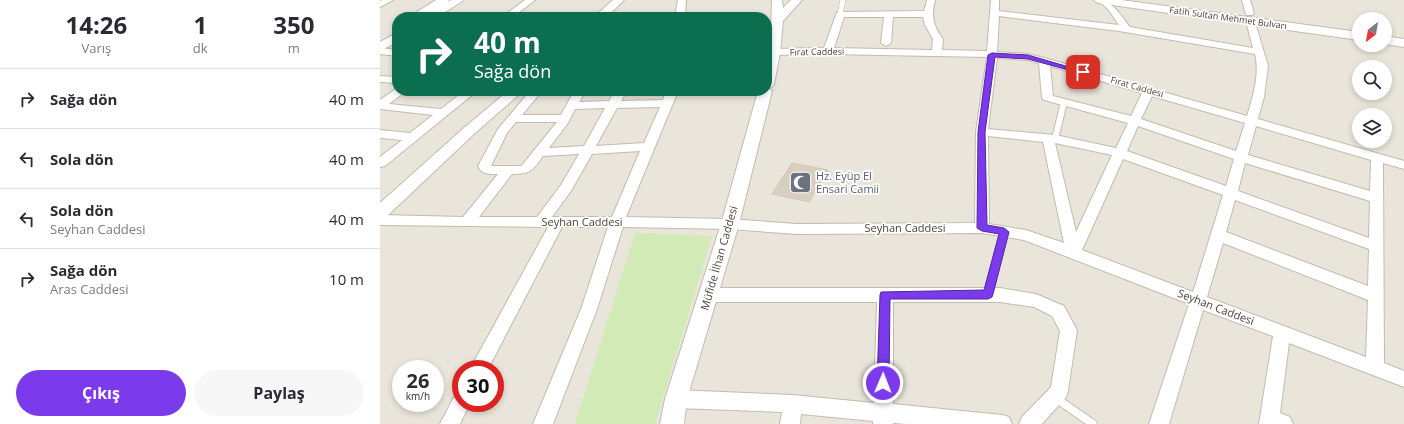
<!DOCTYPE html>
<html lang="tr">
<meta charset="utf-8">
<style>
:root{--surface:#fff;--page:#f7f7f7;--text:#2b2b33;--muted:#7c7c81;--line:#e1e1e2;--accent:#7c3aed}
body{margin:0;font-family:"Open Sans",sans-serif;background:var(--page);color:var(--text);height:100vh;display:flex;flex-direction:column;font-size:15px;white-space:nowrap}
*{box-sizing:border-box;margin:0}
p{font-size:13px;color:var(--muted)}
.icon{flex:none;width:22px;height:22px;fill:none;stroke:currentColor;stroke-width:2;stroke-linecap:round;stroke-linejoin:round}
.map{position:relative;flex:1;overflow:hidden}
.sheet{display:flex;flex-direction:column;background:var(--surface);width:380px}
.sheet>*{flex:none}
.banner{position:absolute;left:12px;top:12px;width:380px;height:84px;border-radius:16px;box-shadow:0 2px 6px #0003;background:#0b6e4f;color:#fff;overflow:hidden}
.needle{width:26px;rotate:211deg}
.controls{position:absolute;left:972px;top:12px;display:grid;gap:8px}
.controls a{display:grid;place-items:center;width:40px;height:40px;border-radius:50%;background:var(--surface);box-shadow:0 2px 6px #0003;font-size:20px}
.speed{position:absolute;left:12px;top:360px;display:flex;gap:8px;font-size:20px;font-weight:700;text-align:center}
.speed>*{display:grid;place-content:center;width:52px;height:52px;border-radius:50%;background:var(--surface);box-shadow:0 2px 6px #0003;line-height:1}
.speed small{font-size:10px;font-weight:400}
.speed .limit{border:6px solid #d22;background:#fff;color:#111}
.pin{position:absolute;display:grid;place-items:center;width:34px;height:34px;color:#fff;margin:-17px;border-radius:8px;box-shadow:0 2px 6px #0006}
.me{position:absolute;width:44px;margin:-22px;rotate:1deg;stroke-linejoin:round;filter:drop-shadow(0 0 3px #0008)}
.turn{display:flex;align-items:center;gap:14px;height:84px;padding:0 16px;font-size:18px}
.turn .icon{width:52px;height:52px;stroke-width:2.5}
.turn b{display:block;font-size:28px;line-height:34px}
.eta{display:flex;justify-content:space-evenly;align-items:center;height:68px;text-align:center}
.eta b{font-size:24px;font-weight:700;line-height:28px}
.cta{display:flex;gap:8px;margin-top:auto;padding:8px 16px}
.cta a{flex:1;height:46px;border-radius:24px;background:var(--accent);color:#fff;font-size:16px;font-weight:700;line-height:46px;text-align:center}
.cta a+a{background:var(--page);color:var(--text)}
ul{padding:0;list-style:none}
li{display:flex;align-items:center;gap:12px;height:60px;padding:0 16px;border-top:1px solid var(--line)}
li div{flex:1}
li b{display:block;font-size:15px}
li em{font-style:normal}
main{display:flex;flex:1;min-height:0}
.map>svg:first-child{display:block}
.residential{fill:#eae5da;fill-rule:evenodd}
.green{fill:#d2eab5}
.building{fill:#d8cfc1;stroke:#d3c7b4}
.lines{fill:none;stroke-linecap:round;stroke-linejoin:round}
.service-far2-casing{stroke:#c2bbae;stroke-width:6}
.service-far1-casing{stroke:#c2bbae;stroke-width:8}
.service-casing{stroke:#c2bbae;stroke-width:10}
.minor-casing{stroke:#c2bbae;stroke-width:2}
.tertiary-casing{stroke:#c2bbae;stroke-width:2}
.service-far2{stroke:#fff;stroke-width:5}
.service-far1{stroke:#fff;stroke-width:6}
.service{stroke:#fff;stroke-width:8}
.minor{fill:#fff;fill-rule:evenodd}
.tertiary{fill:#fff;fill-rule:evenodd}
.route{fill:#7c3aed;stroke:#51269a}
.labels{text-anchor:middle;stroke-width:3.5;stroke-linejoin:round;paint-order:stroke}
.far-street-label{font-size:9px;fill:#4b4439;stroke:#fff}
.worship-label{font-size:11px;fill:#5b616d;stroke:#fff;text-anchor:start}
.street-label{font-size:11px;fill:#4b4439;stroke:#fff}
</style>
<main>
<section class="sheet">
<div class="eta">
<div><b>14:26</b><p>Varış</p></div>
<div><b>1</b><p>dk</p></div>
<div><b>350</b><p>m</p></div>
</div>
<ul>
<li><svg class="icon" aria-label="right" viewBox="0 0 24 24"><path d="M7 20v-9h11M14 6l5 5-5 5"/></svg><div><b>Sağa dön</b></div><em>40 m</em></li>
<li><svg class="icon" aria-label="left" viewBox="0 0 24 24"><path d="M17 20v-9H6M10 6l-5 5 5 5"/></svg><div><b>Sola dön</b></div><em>40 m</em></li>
<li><svg class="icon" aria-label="left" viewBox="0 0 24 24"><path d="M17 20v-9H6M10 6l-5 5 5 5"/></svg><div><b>Sola dön</b><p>Seyhan Caddesi</p></div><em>40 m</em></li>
<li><svg class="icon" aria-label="right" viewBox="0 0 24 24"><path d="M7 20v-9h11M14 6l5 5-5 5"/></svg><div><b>Sağa dön</b><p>Aras Caddesi</p></div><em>10 m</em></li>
</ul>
<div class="cta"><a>Çıkış</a><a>Paylaş</a></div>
</section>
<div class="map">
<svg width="1024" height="424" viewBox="0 0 1024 424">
<rect width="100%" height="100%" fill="#f6f3ec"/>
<path class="residential" d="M0 0H1024V424H0ZM17 17H387V91H17ZM979 19H1005V45H979ZM979 67H1005V93H979ZM979 115H1005V141H979ZM21 369H55V403H21ZM81 369H115V403H81Z"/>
<path class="green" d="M255 233 332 236 275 424H195Z"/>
<path class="building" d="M412 163 448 170 429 202 392 194Z"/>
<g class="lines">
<defs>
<path id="service-far2" d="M460 14 463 0
M683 107 684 102"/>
<path id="service-far1" d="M675 139 683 106
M621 245 624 232"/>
<path id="service" d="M608 295 621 244
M674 397 713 424"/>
<path id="minor" d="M2 0H13L0 7V1Z
M145 0H155L133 17H122Z
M298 0H306L305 17H295Z
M547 0H555C551 16 553 26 563 39L562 50 607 51 611 0H619V11L739 25 728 9 718 1C733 0 742 17 750 27L873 48 866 21 871 18 874 19 888 66 884 97 878 119 1024 161V169L1003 163 1004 363 1024 371V387L909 343 900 413 910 417 913 424H879L893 336 823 310 789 424H769L809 304 644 240 602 233 417 234 350 229 243 227 217 309 173 424H153L201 309 228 227H182L108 369H90L168 227 0 225V215L83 217 118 174C109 174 102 175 98 166L118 129 150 91H162L142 115H181L194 91H206L199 102 229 101 235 91H247L241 101 283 100 286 91H298L246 217 350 219 417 224 595 223 596 132 607 57 448 54 387 55V49L444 48 457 12 544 11ZM619 16 739 31 875 54C880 75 873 96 867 116L668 59 648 54 617 52ZM464 17H504L501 43 506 46 511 43 513 17H543L545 25 553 39 552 50 454 48ZM617 58 648 60 659 63 662 98 664 100 748 123 736 148 675 135 608 129ZM670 66 762 93 751 116 673 96ZM772 96 865 123 856 151 761 119ZM280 107 264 143 216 146 237 108ZM225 108 204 146 169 148 188 123 195 109ZM136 122H177L143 164 141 166H111L127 133ZM758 126 854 159 846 186 747 151ZM876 126 991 160 990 191 868 155ZM608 136 663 142 684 243 646 230 609 224ZM675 143 732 155 696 232ZM260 151 232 217H172L191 191 212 154ZM199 154 181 185 157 217H99L132 174C151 174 153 170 163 156ZM743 159 843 195 813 292 702 250ZM865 163 990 201 989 238 858 191ZM855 200 989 249 988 286 846 232ZM843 243 988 300 986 357 827 297Z
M862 0H870L874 13 872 15H866Z
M0 48 17 50V56L0 54Z
M0 76 17 77V83L0 82Z
M17 88V91H26L9 104 61 109 84 91H97L5 166 0 167V157L22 140 0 138V130L30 133 53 115 0 109V100Z
M329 288H620L656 294 684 306 697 330 688 391 686 397 662 424H639L642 417 671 387 680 331 672 316 654 307 620 302H513V404L622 415 629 417 632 424H527L513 423V424H493V421L421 414 420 424H400L402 412 296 408 289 405 287 399 289 393 296 390 413 395 494 403 497 302H329L323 300 321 295 323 290Z
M81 394V403H90L80 424H60L74 397Z"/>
<path id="tertiary" d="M56 0H69L68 2 71 0H84L59 16H51L49 14 51 12 43 17H29Z
M233 0H244L227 17H214Z
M392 0H402L403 8 411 0H422L403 21 400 53 394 84 392 87 388 88 392 91 359 224 307 399 304 424H280L285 399 341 224 378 91H387V57L391 32Z
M713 0H741L979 32V40L718 3Z
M17 33V42L0 51V42Z
M1005 36 1024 39V47L1005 44Z
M128 91H143L95 133 6 217 0 219V203L85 127Z"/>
</defs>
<use href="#service-far2" class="service-far2-casing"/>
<use href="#service-far1" class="service-far1-casing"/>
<use href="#service" class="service-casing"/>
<use href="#minor" class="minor-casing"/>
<use href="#tertiary" class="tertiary-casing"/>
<use href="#service-far2" class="service-far2"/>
<use href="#service-far1" class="service-far1"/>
<use href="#service" class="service"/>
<use href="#minor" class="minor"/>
<use href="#tertiary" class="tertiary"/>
</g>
<path class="route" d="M612 53 648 55 706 72 703 74 648 59 615 57 605 132 607 225 624 228 629 232 613 294 612 297 608 299H510L509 383 507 387 503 389 499 387 497 383 500 295 501 292 604 290 619 234 602 231 597 228 598 132 608 55Z"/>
<defs>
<symbol id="mosque-square" viewBox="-11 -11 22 22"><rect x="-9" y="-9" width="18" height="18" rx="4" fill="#6b7280" stroke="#fff"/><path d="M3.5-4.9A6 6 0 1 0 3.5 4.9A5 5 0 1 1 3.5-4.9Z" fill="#fff"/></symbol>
</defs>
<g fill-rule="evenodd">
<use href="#mosque-square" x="408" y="170" width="25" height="25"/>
</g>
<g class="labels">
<g class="far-street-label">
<text transform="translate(848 18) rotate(8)" y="3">Fatih Sultan Mehmet Bulvarı</text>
<text transform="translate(437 52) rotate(-1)" y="3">Fırat Caddesi</text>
<text transform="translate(757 87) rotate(16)" y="3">Fırat Caddesi</text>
</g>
<g class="worship-label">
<text x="436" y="180">Hz. Eyüp El<tspan x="436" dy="13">Ensari Camii</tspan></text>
</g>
<g class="street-label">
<text x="202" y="226">Seyhan Caddesi</text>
<text x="525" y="232">Seyhan Caddesi</text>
<text transform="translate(339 258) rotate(-74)" y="4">Müfide İlhan Caddesi</text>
<text transform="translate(836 307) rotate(21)" y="4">Seyhan Caddesi</text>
</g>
</g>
</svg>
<div class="controls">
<a><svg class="needle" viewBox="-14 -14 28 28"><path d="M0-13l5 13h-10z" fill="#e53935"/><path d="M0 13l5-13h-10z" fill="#7c7c81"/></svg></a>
<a><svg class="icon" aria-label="search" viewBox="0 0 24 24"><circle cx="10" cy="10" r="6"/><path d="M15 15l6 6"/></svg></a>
<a><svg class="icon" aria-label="layers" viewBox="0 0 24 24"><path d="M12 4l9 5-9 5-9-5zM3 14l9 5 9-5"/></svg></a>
</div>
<div class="speed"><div>26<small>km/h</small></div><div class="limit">30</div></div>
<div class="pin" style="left:703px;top:72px;background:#d93025"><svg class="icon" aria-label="arrive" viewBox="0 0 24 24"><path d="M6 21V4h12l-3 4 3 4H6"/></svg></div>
<svg class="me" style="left:503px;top:383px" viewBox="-20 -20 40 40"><circle r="17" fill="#7c3aed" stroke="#fff" stroke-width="3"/><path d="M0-11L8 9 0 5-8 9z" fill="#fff"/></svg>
<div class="banner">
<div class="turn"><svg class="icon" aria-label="right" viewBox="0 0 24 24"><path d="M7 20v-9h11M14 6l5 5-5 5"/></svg><div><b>40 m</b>Sağa dön</div></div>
</div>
</div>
</main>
